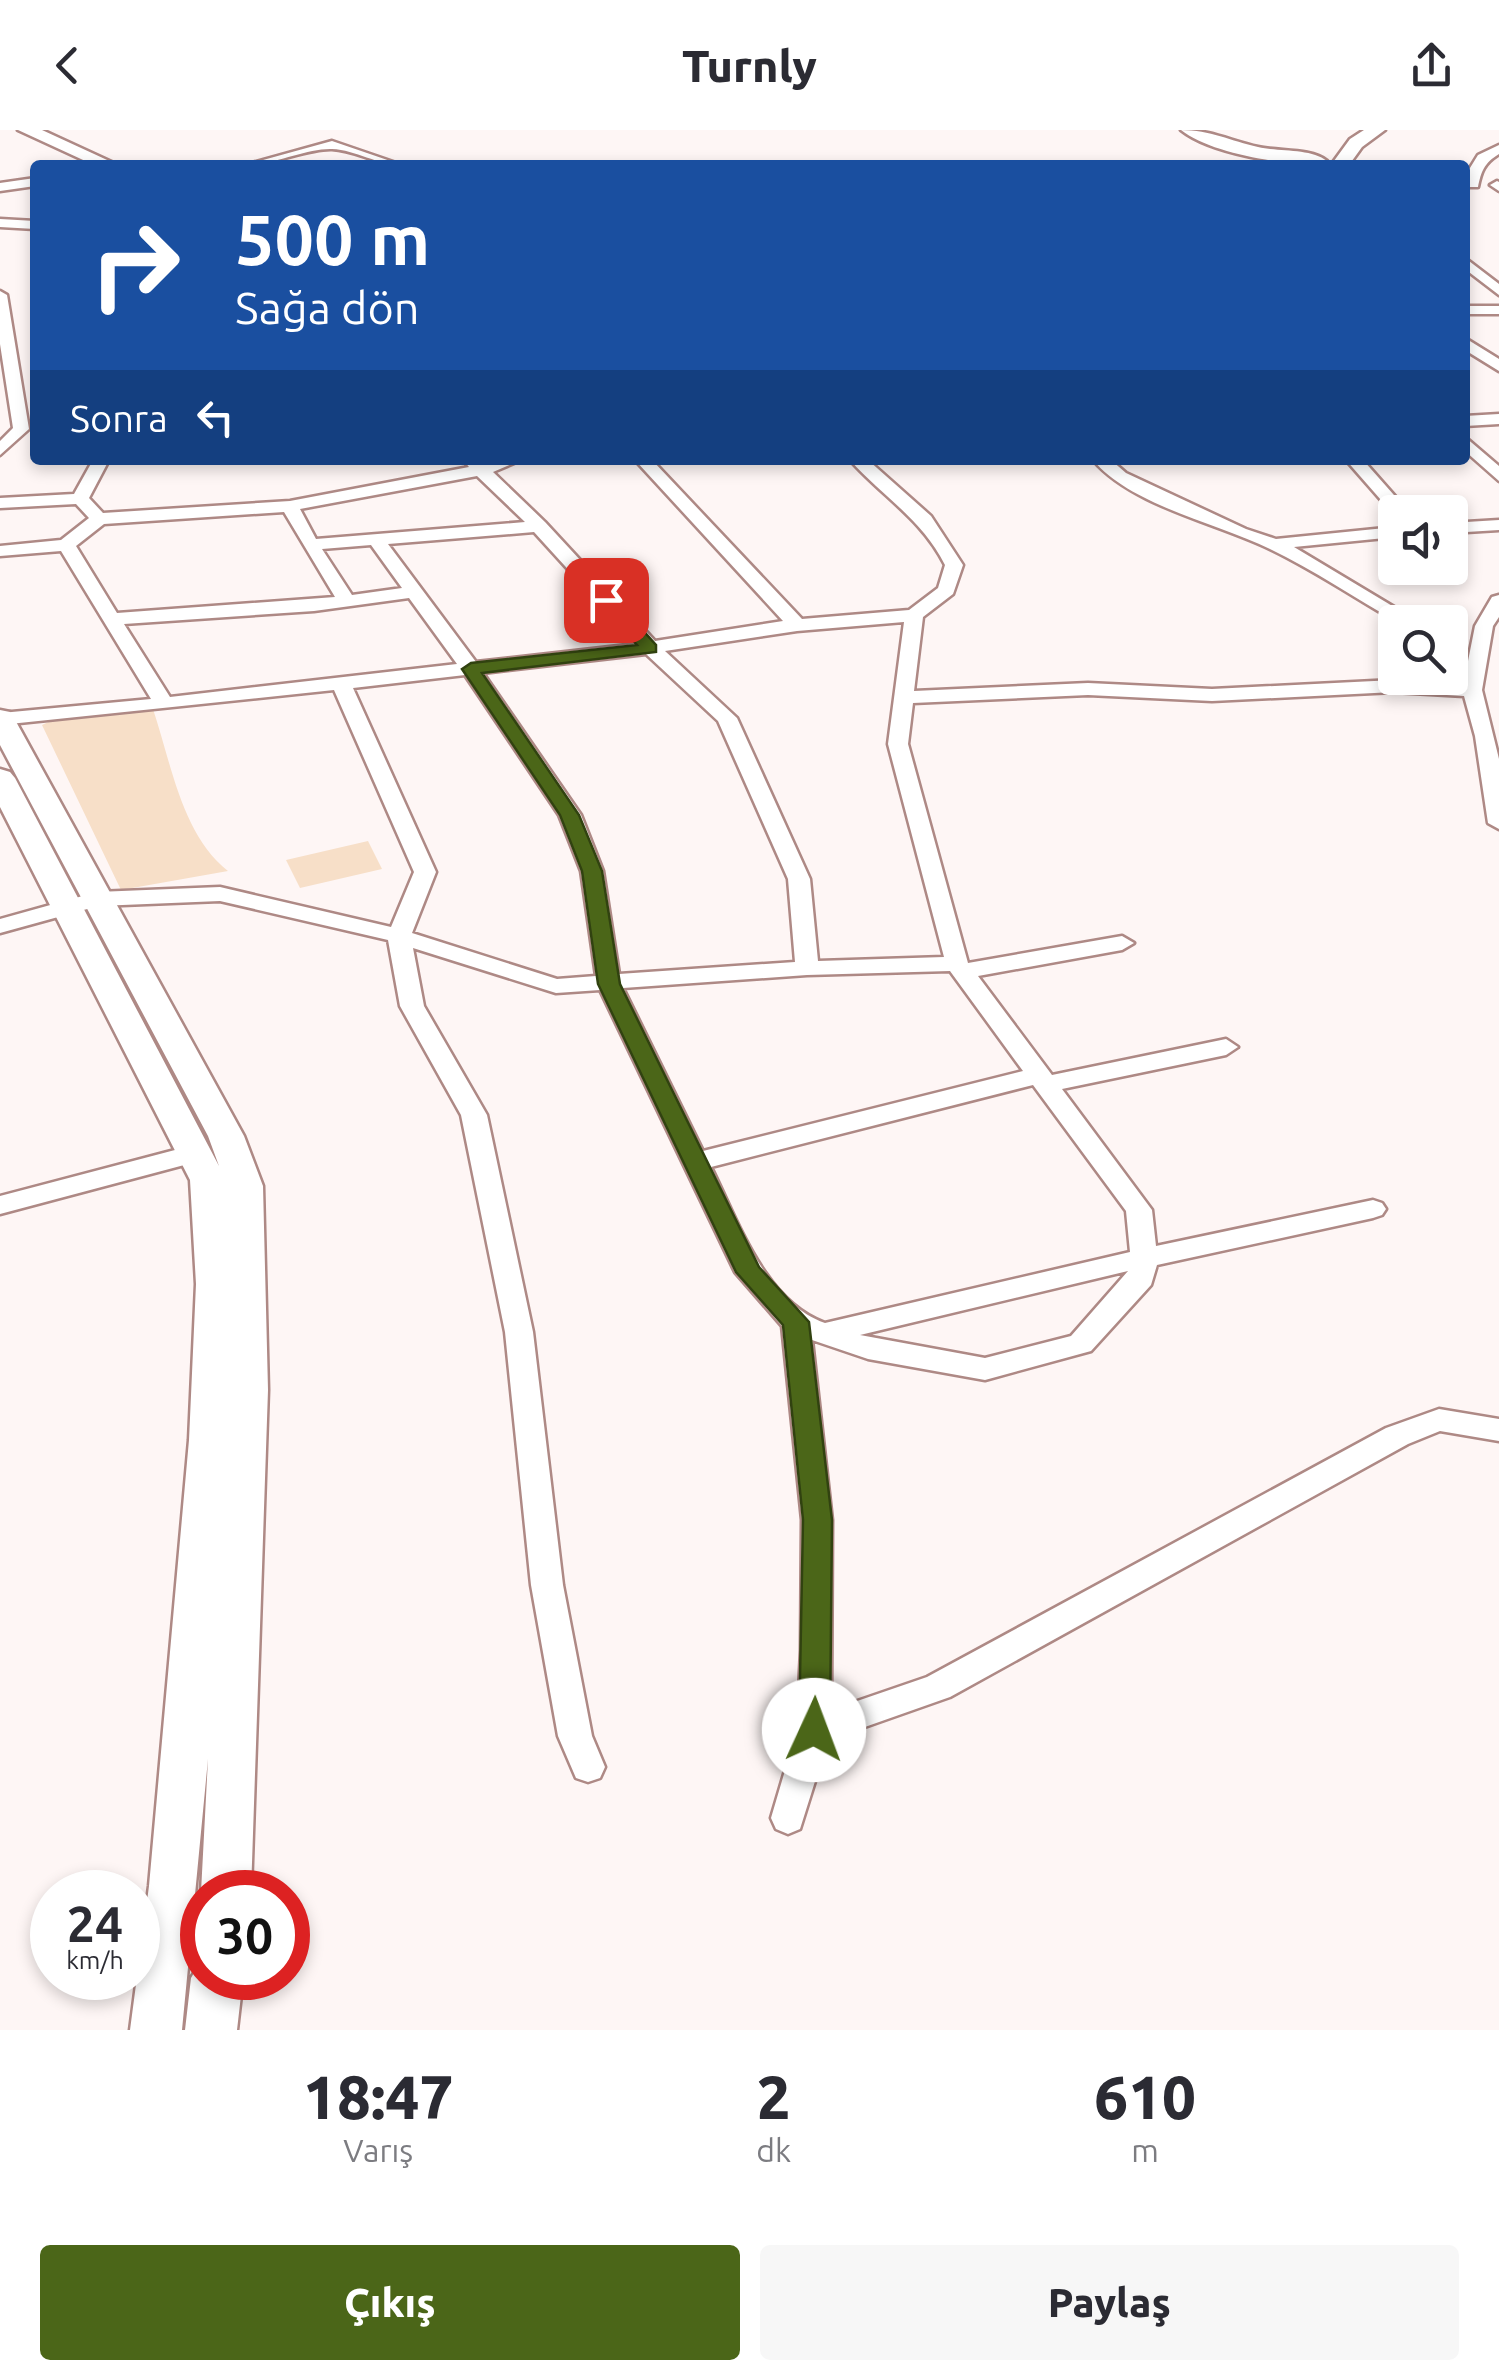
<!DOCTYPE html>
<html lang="tr">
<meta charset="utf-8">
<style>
:root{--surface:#fff;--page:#f7f7f7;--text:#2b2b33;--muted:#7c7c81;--accent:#4b6618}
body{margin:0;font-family:Ubuntu,sans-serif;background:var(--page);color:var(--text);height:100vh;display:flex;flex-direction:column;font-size:38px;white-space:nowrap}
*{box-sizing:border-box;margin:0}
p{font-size:32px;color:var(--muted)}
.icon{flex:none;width:55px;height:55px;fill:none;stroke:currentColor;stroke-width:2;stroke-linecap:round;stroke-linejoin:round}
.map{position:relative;height:1900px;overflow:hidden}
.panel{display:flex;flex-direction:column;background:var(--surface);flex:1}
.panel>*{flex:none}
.guide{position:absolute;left:30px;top:30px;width:1440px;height:305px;border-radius:10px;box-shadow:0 5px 15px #0003;background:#1a4fa0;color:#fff;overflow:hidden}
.fabs{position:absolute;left:1378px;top:365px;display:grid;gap:20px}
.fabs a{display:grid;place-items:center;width:90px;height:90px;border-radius:10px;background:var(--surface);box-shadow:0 5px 15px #0003;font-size:50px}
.speed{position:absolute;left:30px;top:1740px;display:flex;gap:20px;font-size:50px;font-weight:700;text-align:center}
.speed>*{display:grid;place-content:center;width:130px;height:130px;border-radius:50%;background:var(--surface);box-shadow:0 5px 15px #0003;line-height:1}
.speed small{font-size:25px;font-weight:400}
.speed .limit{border:15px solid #d22;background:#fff;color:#111}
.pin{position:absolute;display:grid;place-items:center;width:85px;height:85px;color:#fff;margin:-42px;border-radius:20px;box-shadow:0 5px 15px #0006}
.me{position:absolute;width:110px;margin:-55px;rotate:2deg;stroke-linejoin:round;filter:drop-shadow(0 0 8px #0008)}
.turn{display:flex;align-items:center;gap:35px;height:210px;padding:0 40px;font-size:45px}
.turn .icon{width:130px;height:130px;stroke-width:2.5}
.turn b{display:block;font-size:70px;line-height:85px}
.then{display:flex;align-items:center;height:95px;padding:0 40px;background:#0003;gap:20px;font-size:38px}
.eta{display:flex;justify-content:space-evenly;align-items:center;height:170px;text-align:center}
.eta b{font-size:60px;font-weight:800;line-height:70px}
.cta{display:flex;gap:20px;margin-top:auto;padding:20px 40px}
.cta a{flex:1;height:115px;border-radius:10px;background:var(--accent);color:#fff;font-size:40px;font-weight:800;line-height:115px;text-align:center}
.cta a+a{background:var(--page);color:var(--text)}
header{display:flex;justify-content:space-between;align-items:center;height:130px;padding:0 40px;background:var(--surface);font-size:45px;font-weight:800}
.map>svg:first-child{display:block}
.green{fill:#f7dfc8}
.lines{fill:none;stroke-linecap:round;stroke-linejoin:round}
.street-casing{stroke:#ae8985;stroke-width:5}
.secondary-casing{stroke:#ae8985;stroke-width:5}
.street{fill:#fff;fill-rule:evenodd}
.secondary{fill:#fff;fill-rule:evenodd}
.route{fill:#4b6618;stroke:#314210;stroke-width:2.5}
</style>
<header><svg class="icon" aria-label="back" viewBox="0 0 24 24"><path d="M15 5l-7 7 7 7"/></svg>Turnly<svg class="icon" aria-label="share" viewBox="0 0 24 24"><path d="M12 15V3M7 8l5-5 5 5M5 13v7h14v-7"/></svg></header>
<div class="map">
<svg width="1499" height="1900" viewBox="0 0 1499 1900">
<rect width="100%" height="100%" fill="#fef6f5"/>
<path class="green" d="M153 579C171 633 182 705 228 741L121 760 42 595 57 588Z
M368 711 382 739 300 758 286 730Z"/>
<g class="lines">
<defs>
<path id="street" d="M332 11 402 35C377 35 356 20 332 19 307 18 274 35 245 35Z
M1499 15V24C1484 33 1481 42 1478 57H1468L1465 46 1478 25Z
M35 48V56L0 61V53Z
M1497 51 1499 52V61L1490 55Z
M0 89 35 91V99L0 97Z
M1465 128 1499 154V165L1465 139Z
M0 161 7 165 29 299 0 325V311L13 298 0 214Z
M1465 176H1499V184H1465Z
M1465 208 1499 229V241L1465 220Z
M1499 284V294L1465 296V286Z
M1465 307 1499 336V351L1465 321Z
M93 330H109L89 368 103 383 290 371 469 337 463 330 484 333 521 330 493 342 545 392 655 511 783 491 635 330H652L802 489 909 480 938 458 945 435C922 389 883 367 850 330H868L931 386 963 435 953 464 923 487 914 561 1088 553 1212 559 1394 550 1455 553 1450 547V529L1466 541 1475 496 1492 467 1499 465V487L1493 496 1482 560 1499 629V699L1488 693 1475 606 1464 566 1394 562 1212 571 1088 565 913 573 908 614 968 833 1122 806 1134 813 1122 820 978 846 1052 945 1226 909 1238 917 1226 925 1062 959 1152 1080 1156 1116 1373 1070 1382 1073 1386 1079 1382 1085 1373 1088 1157 1135 1151 1155 1091 1221 985 1250 868 1229 812 1210 832 1390 831 1580 927 1547 1386 1298 1439 1279 1499 1289V1311L1440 1301 1408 1314 950 1567 828 1610 800 1699 788 1704 776 1699 771 1688 797 1600 801 1520 802 1390 782 1196 735 1142 600 860 556 863 413 818 424 876 487 985 533 1202 563 1455 592 1606 605 1637 600 1648 588 1652 576 1648 558 1606 531 1455 505 1202 461 985 400 876 388 810 220 771 98 776 0 803V789L97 762 220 757 391 797 414 742 334 560 0 595 1 583 151 569 61 421 0 426V416L61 410 89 388 76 374 0 378V368L74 364ZM477 346 525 392 316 409 300 379ZM284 382 335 467 117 483 76 416 104 394ZM534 402 636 514 476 532 388 414ZM371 415 402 458 352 465 322 419ZM409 468 457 534 170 567 124 494 314 481ZM904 492 888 614 944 827 818 831 810 749 737 588 665 521 797 501ZM646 524 718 591 788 749 795 832 619 844 603 741 581 685 483 543ZM465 545 559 685 581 741 596 846 557 849 412 803 436 742 353 558ZM950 841 1023 941 703 1021 623 858 807 845ZM1033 955 1126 1081 1130 1122 825 1193C764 1171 738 1091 711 1037ZM1128 1141 1071 1206 985 1228 860 1205Z
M1093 330H1111L1126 343 1246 399 1276 409 1395 397V407L1294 417 1419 492H1397C1355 468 1314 440 1270 419 1217 393 1132 376 1093 330Z
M1346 330H1363L1409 382H1395V386Z
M1499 390V400L1450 403V393Z
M194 1015 203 1018 207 1024 203 1030 0 1084V1066Z"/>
<path id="secondary" d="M18 0H42L118 35H94Z
M1181 0C1210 0 1231 11 1258 17 1279 22 1311 18 1327 31L1324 35C1285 35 1211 24 1181 0Z
M1364 0H1385L1362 17 1349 35H1331L1350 9Z
M0 580 10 582 14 588 244 1006 263 1056 268 1260 251 1762 202 1765 201 1762 208 1629 182 1900H130L149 1756 189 1310 196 1154 190 1050 0 677V639L10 642 15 648 219 1036 208 1006 0 615Z
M202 1829V1848H243L237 1900H185L191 1848Z"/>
</defs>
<use href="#street" class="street-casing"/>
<use href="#secondary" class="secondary-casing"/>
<use href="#street" class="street"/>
<use href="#secondary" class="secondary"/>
</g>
<path class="route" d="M600 466H612L656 515V522L482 543 579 685 602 741 620 854 759 1137 809 1192 832 1390 830 1600 825 1609 814 1613 803 1609 799 1600 803 1390 783 1195 736 1142 598 854 582 741 560 685 462 539 471 533 637 515 600 473Z"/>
</svg>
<div class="fabs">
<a><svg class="icon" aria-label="sound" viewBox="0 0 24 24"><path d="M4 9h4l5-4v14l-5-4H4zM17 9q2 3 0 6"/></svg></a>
<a><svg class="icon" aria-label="search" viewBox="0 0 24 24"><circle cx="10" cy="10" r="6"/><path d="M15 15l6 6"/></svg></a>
</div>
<div class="speed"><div>24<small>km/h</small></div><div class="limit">30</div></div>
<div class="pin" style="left:606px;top:470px;background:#d93025"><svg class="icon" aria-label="arrive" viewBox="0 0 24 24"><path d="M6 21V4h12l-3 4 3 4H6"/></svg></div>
<svg class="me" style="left:814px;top:1600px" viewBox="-20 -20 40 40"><circle r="19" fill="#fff"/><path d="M0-13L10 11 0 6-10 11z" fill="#4b6618"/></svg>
<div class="guide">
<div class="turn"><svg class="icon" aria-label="right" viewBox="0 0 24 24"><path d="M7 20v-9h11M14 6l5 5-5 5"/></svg><div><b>500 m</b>Sağa dön</div></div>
<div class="then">Sonra<svg class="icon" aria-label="left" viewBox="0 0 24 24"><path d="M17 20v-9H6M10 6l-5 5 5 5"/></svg></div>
</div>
</div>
<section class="panel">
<div class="eta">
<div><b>18:47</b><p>Varış</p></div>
<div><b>2</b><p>dk</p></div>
<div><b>610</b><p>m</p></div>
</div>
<div class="cta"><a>Çıkış</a><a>Paylaş</a></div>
</section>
